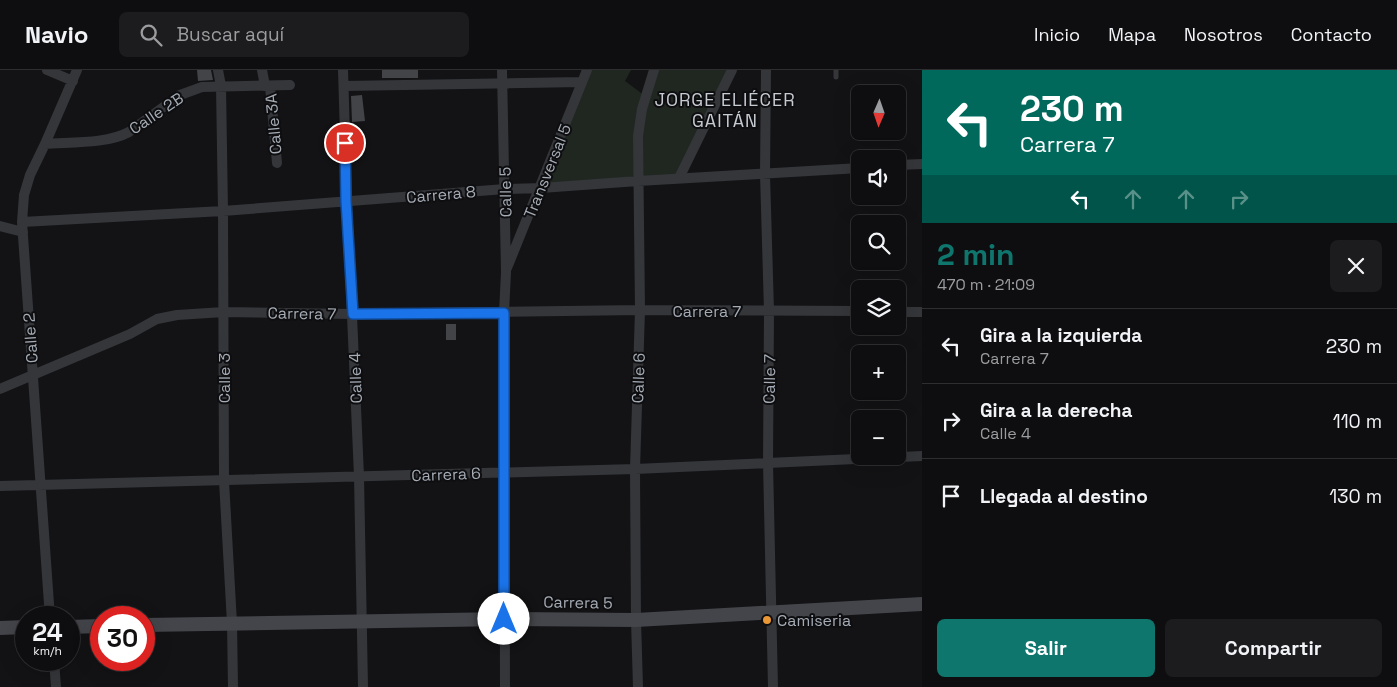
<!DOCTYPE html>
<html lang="es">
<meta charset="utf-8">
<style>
:root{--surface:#0e0e10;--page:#1c1c1e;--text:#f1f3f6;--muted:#9b9c9f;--line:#2e2e30;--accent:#0f766e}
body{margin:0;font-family:"Space Grotesk",sans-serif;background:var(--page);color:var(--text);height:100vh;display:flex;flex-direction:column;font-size:19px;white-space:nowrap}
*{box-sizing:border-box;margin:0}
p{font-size:16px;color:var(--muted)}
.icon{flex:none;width:28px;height:28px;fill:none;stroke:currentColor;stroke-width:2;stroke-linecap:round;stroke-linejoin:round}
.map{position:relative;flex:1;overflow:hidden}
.panel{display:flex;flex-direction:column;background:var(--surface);width:475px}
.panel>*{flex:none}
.top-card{background:#00695c;color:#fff;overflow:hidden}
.needle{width:32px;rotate:182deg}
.tools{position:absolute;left:851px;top:15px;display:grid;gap:10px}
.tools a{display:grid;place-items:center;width:55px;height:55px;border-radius:8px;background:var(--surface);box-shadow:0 5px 20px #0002,0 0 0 1px var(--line);font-size:25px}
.speed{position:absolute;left:15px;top:536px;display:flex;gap:10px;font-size:25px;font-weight:700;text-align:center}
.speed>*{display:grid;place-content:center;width:65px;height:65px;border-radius:50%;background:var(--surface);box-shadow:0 5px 20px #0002,0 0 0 1px var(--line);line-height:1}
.speed small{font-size:12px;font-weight:400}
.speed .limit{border:8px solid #d22;background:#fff;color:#111}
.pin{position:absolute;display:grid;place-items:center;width:42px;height:42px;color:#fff;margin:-21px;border:2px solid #fff;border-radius:50%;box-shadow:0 1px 5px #0007}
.me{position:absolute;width:55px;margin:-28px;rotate:0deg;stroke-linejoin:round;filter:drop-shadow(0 0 4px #0008)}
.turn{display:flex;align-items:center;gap:18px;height:105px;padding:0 15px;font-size:22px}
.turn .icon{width:65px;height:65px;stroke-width:2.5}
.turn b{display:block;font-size:35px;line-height:42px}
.lanes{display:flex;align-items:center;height:48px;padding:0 15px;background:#0003;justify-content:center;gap:25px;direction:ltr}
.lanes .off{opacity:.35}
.round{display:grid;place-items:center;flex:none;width:52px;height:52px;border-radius:8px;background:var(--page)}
.summary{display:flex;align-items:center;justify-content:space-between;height:85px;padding:0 15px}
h1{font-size:30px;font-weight:600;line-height:38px;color:var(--accent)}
.button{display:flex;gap:10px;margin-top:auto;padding:10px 15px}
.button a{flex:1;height:58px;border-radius:8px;background:var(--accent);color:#fff;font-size:20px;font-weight:600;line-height:58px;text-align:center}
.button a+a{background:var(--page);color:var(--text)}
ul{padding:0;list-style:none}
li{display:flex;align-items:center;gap:15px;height:75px;padding:0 15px;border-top:1px solid var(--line)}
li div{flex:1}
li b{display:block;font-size:19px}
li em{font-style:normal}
header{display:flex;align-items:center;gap:30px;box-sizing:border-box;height:70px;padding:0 25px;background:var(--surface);border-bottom:1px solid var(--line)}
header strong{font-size:24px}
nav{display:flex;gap:28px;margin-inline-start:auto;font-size:18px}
.search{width:350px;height:45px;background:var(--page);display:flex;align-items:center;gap:12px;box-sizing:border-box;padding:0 18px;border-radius:8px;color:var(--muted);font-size:19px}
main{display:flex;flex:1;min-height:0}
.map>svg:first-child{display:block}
.green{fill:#202720}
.building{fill:#424448}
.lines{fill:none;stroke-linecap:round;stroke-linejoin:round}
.lane{stroke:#34363a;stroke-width:5}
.street{stroke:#34363a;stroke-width:10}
.secondary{stroke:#43454a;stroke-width:14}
.route-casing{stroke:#114b97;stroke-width:12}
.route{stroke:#1a73e8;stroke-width:9}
.poi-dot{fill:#ea9736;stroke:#0e0e10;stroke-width:2}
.labels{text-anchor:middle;stroke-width:4;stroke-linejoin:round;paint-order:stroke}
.street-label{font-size:16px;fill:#a5acb5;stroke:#0e0e10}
.poi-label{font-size:16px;fill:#a5acb5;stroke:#0e0e10;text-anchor:start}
.neighbourhood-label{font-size:18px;letter-spacing:1px;fill:#c6cad1;stroke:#0e0e10}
</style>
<header>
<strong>Navio</strong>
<div class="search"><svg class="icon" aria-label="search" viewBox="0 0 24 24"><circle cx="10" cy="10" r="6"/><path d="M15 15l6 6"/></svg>Buscar aquí</div>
<nav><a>Inicio</a><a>Mapa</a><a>Nosotros</a><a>Contacto</a></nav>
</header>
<main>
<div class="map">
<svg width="922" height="617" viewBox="0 0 922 617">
<rect width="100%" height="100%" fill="#131315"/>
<path class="green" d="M587 0H631L625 11 645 26 654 0H732L679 108 542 115Z"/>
<path class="building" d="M197 0H211L213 10 198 11Z
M382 0H418V8H382Z
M362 25 365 51 352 52 351 26Z
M446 254H456V270H446Z"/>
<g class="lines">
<path class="lane" d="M836 7V0"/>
<path class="street" d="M47 0 73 11
M218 0 221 16 223 141 224 411 232 553 233 617
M262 0 265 16
M343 0 347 131 359 406 363 617
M502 0 506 202 504 243 505 617
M766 0 765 104 769 241 768 393 773 617
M270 16 277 93
M344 16 582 12
M45 74C70 72 107 74 129 62L180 25 202 17 290 15
M898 95 922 94
M679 108 732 0
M22 152 223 141 505 119 541 118 638 111 860 98
M0 156 23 162
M507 198 587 0
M898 242H922
M0 319 130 264 157 249 177 245 224 242 353 244 640 240 860 241
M0 416 635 399 922 386
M50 548 22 152 24 125 30 105 45 74 77 0
M54 590 56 617
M638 617 636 550 635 399 640 240 638 66 642 39 654 0"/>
<path class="secondary" d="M144 555 504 549 636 550 922 534
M69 557 101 556
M0 558 26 557"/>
</g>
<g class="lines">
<defs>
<path id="route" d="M345 73 346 131 353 244 504 243V549"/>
</defs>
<use href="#route" class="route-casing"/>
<use href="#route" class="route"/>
</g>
<circle class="poi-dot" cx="767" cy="550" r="5"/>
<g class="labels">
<g class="street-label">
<text transform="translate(156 43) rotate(-34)" y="6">Calle 2B</text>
<text transform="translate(273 54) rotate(-95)" y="6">Calle 3A</text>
<text transform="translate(547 101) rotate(-68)" y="6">Transversal 5</text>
<text transform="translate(505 122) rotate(-91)" y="6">Calle 5</text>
<text transform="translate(441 124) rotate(-5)" y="6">Carrera 8</text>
<text x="707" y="247">Carrera 7</text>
<text transform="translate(302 243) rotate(1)" y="6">Carrera 7</text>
<text transform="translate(30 268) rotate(-94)" y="6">Calle 2</text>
<text transform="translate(224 308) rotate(-90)" y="6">Calle 3</text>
<text transform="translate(355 308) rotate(-92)" y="6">Calle 4</text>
<text transform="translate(638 308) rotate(-88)" y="6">Calle 6</text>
<text transform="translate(769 309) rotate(-89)" y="6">Calle 7</text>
<text transform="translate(446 404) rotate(-2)" y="6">Carrera 6</text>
<text transform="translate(578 532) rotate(1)" y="6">Carrera 5</text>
</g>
<g class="poi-label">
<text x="777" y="556">Camiseria</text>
</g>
<g class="neighbourhood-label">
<text x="725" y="36">JORGE ELIÉCER<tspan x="725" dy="21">GAITÁN</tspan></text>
</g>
</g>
</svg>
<div class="tools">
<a><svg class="needle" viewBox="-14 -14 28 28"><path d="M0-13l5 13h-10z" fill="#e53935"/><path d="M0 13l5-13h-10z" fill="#9b9c9f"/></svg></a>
<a><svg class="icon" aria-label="sound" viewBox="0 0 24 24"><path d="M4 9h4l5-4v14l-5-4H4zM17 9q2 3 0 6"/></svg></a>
<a><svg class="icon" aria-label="search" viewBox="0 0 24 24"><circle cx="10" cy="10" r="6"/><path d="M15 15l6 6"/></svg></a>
<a><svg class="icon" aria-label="layers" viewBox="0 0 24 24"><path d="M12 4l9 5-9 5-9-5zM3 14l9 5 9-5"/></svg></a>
<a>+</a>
<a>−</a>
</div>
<div class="speed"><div>24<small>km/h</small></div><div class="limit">30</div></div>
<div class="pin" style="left:345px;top:73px;background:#d93025"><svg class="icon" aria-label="arrive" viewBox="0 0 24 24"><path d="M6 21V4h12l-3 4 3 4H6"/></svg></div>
<svg class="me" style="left:504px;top:549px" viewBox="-20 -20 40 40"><circle r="19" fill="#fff"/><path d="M0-13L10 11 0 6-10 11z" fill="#1a73e8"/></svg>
</div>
<section class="panel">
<div class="top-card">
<div class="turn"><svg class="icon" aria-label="left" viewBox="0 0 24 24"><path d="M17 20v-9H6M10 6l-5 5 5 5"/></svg><div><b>230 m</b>Carrera 7</div></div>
<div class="lanes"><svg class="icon" aria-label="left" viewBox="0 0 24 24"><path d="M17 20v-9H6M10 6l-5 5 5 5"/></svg><svg class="icon off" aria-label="ahead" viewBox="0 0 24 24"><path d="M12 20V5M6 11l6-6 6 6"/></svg><svg class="icon off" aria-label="ahead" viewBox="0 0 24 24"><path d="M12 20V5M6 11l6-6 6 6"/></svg><svg class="icon off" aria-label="right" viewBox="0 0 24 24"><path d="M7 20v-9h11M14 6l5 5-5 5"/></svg></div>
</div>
<div class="summary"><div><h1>2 min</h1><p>470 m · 21:09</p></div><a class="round"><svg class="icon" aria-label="close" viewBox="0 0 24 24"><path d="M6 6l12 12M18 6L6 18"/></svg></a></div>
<ul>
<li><svg class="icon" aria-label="left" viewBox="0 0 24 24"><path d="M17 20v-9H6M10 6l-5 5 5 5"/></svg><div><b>Gira a la izquierda</b><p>Carrera 7</p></div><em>230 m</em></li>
<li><svg class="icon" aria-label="right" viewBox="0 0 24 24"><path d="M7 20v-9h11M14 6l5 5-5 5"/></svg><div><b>Gira a la derecha</b><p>Calle 4</p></div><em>110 m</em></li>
<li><svg class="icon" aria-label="arrive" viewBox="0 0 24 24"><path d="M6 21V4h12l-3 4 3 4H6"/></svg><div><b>Llegada al destino</b></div><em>130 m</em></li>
</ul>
<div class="button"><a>Salir</a><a>Compartir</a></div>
</section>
</main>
